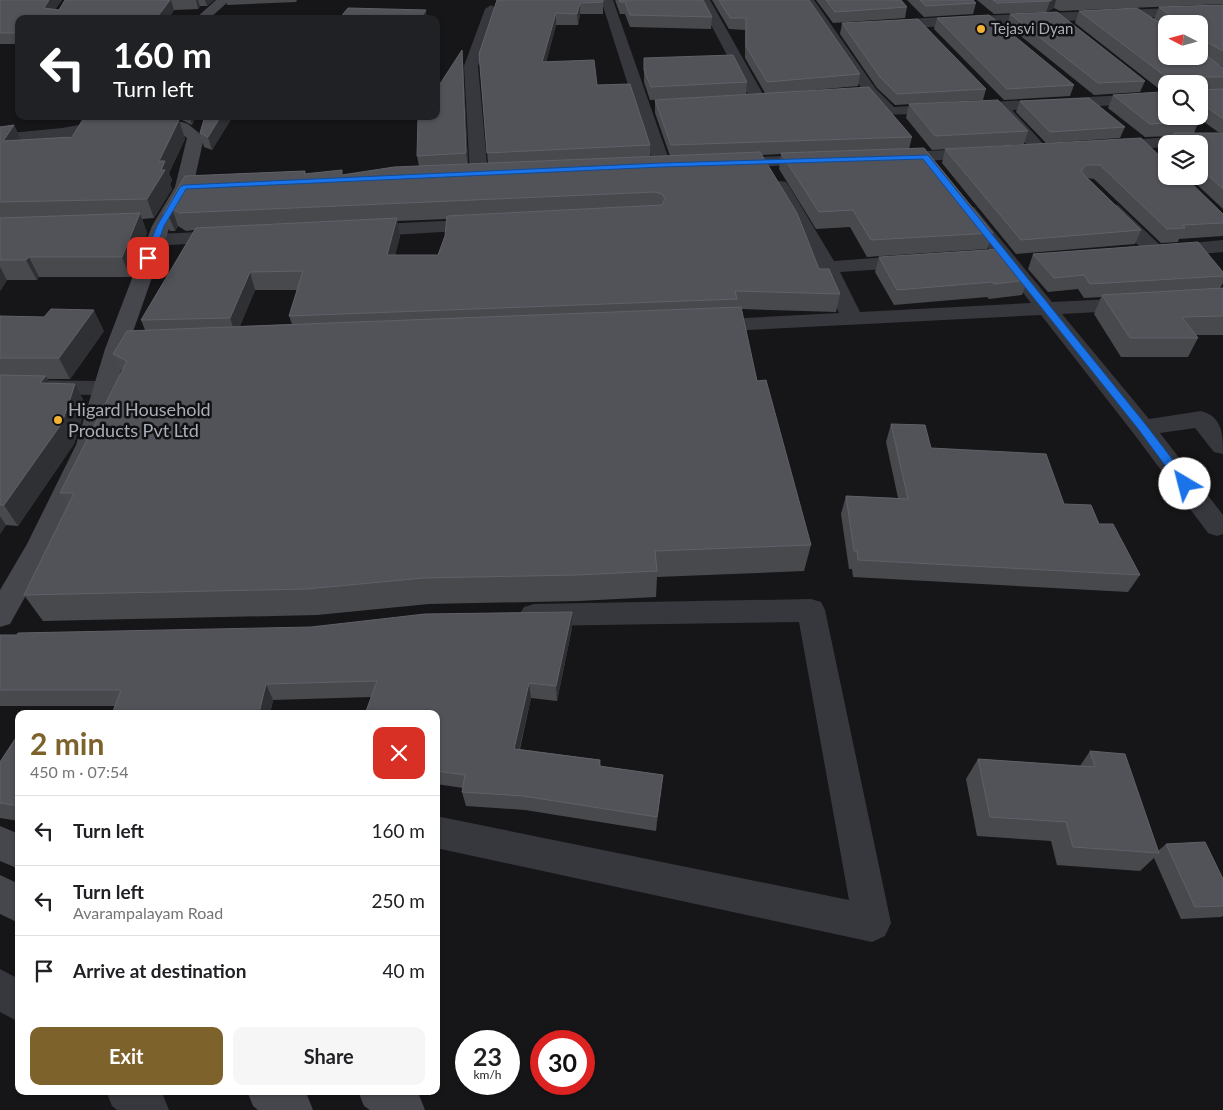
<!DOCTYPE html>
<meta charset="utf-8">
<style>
:root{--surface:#fff;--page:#f6f6f6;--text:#202124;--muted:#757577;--line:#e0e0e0;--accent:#7e622b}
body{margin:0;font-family:Lato,sans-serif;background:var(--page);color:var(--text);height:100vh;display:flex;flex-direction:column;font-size:19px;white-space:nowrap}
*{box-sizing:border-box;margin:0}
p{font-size:16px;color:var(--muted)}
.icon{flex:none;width:28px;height:28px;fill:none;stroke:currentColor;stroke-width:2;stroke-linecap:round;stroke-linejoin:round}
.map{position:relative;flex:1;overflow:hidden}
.details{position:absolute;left:15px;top:710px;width:425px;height:385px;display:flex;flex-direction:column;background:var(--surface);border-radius:10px;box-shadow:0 1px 4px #0004}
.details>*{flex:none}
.top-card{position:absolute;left:15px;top:15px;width:425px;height:105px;border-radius:10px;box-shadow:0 1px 4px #0004;background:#202124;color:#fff;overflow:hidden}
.needle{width:32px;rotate:276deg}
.tools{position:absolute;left:1158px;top:15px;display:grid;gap:10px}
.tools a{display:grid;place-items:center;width:50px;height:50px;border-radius:10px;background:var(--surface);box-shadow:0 1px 4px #0004;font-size:25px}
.speed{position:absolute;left:455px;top:1030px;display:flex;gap:10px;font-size:25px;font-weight:700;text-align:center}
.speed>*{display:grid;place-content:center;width:65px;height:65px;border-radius:50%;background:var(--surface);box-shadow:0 1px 4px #0004;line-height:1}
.speed small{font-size:12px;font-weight:400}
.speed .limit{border:8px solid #d22;background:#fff;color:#111}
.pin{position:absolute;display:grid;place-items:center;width:42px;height:42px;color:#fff;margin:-21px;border-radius:10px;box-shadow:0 2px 8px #0006}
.me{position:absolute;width:55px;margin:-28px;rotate:323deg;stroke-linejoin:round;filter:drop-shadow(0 0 4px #0008)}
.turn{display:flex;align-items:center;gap:18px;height:105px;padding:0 15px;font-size:22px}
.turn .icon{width:65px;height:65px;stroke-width:2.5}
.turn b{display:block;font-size:35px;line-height:42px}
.round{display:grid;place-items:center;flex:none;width:52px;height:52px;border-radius:10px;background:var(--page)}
.summary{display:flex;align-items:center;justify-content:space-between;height:85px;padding:0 15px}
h1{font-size:30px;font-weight:700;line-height:38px;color:var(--accent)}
.cta{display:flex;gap:10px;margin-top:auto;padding:10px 15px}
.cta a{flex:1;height:58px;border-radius:10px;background:var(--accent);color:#fff;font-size:20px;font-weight:700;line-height:58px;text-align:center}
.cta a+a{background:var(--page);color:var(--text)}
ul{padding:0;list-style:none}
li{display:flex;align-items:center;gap:15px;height:70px;padding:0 15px;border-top:1px solid var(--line)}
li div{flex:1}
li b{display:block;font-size:19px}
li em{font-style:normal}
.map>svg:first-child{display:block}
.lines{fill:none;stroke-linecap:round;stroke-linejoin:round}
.street{fill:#37383d;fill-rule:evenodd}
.secondary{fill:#45474d;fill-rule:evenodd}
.wall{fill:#47494d;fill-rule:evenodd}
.shaded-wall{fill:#2f3033}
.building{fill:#525359;stroke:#5f6168}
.route{fill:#1a73e8;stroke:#114b97}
.poi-dot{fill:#f2b134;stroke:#111113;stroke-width:2}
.labels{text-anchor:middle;stroke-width:5;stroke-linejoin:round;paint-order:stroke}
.far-poi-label{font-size:15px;fill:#a8adb8;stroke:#111113;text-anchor:start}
.poi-label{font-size:18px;fill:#a8adb8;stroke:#111113;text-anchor:start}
</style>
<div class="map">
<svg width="1223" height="1110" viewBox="0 0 1223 1110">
<rect width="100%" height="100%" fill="#161618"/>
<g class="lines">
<path class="street" d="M601 0H613L671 165 668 169 628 170 625 166 628 162 652 160Z
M698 0H710L767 101 764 104 731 107 723 102 731 97H749Z
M802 0H814L876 89 894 107 1166 93V103L1012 110 1049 150 1047 154H1035L996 111 884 115 866 95Z
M491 5 497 9 478 66 488 175 485 179H473L470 175 464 66 485 9Z
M1223 6V14L884 29 877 25 884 21 926 18Z
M112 119 118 121 120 124 118 127 62 138 0 144V134L62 128Z
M1223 134V144H1166V147L1110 151 1104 150 1102 146 1104 142 1110 141Z
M980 148 986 149 988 153 986 157 893 163 887 162 885 158 887 154 893 153Z
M818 155 824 156 826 160 824 164 728 168 722 167 719 163 722 159 728 158Z
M780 181 786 182 789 186 834 261 915 255 922 257 925 261 922 265 915 267 840 272 860 312 1031 303 959 211 962 207H974L1052 302 1134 298 1141 300 1144 304 1141 308 1134 310 1062 314 1149 419 1201 411C1223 417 1223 435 1223 454L1214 452 1195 428 1160 433 1223 515V534L1217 536 1208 533 1134 434 1041 315 708 332 700 331 697 326 700 321 708 320 839 313 818 267 771 186 774 182Z
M1112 204 1118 205 1161 246 1223 240V252L1156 258 1149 256 1106 213 1103 209 1106 205Z
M483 219 490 221 492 225 490 229 361 237 354 235 352 231 354 227 361 225Z
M226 231 233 233 236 237 233 241 155 246 148 244 145 240 148 236 155 234Z
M0 380 103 381 111 383 115 388 111 393 103 395 0 394Z
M811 599 821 602 825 610 891 923 885 936 872 942 436 848V816L849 900 799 622 534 626 524 623 519 615 524 607 534 604Z
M0 969 19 979V1022L0 1012Z
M106 1091H159L163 1095 169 1110H117L112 1106Z"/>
<path class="secondary" d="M216 0H230L209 19H195Z
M88 116 182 122 188 124 204 137 193 187 170 226 127 349 100 445 54 545 10 624 0 627V590L27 544 76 445 105 349 152 226 175 187 187 138 178 132 112 129Z
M0 826 19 834V869L0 861Z
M0 875 19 884V923L0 914Z
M247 1091H302L307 1095 313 1110H258L253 1106Z
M358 1091H414L419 1095 425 1110H370L364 1106Z"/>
</g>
<path class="wall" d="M0 0H62L55 9 59 10 65 0H214L207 6H200L198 9 174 10 168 19H19V44H0Z
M226 0H297L296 2 227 5Z
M497 0H603V14H580L578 25H556L546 62 597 85 650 145V157L670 156 655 113V100L693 98 650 100 644 82V58L747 82 746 95 765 93 745 58V30L729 29 712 0H809L860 74 858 86 802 91 912 137 909 149 993 233 987 249 867 257 850 227 816 229 779 169 781 154 762 155 819 269 840 294 836 312 741 309 757 381 811 545 804 571 657 577 656 597 578 601 429 604 317 615 43 621 24 595 68 506 60 493 122 371 113 354 145 330 141 320 194 230 186 231 178 226 175 231H170L163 214 185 176 305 171 306 174 343 175 419 166 417 156 462 50 463 62 468 164 488 163 479 54ZM447 219 445 236 438 255H395L400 236 397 221ZM255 290H297L289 316 292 324 240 326Z
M615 0H703L712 17 711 29 630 27 625 14H620Z
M816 0H901L907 7 905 18 833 23Z
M907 0H973L976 3 973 14 924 17Z
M977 0H1223V4L1060 11 1054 8 1046 12 994 14Z
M1223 5V67L1213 61 1223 68V133L1218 132 1196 116H1199V84H1166V92H1163L1075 23 1079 11 1160 23 1154 19 1159 7ZM1166 24H1199L1166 56Z
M1010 14 1145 81 1140 92 1094 95 1007 25Z
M937 18 1074 85 1070 96 1004 100 934 29Z
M842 23 986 89 983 100 895 105 877 88 840 34Z
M1113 95 1199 121 1194 133H1223V209L1188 176H1199V144H1166V158L1158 150 1164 136H1172L1145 137 1108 108Z
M1020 101 1125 127 1120 138 1046 143 1016 112Z
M909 104 1028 131 1024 144 932 150 906 118Z
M85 116H196L192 125 182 120H178L185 139 169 173 172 180 170 184 172 189 154 218 142 219 147 233 130 277H39L37 280H7L0 291V127L14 125 21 140 72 137Z
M205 116H233L212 150 204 147 200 133Z
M945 149 1165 161 1223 214V236L1179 239 1178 242 1161 243 1094 179 1088 178 1141 230 1135 244 1016 254 942 163Z
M1033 254 1223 272V283L1220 288H1223V335H1196L1198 338 1188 357H1121L1094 314 1101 297 1084 298 1078 289 1048 292 1028 269Z
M879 257 1028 280 1022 295 989 299 987 297 894 305 875 272Z
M0 316 104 331 70 379H47L50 383 86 405 74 444 18 526 6 525 0 534Z
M891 424 931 448 1064 504 1099 524 1140 575 1128 592 853 577 852 569H849L841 514 846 496 898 498 886 442Z
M572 628 557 701 531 698 520 749 600 760 601 766 663 775 656 831 525 810 466 806 462 792 463 788 436 784V714L371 697 273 700 270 714H112L115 706H0V635H17Z
M19 733V821L0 818V762Z
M1090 751 1158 851 1166 844 1223 879V916L1221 917 1181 919 1154 858 1140 871 1057 865 1051 841 977 836 966 779 978 759 1080 766Z"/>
<path class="shaded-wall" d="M49 0H62L48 19 44 8Z
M170 0H171L174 10 168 19H159L158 16Z
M196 0H198L200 6 198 9Z
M205 0H214L207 6Z
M1052 0H1056L1054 8 1046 12 1050 1Z
M580 3V14L578 25 577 14Z
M426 10 427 19H420Z
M556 13V25L543 74 542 62Z
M1202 42 1199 50V43Z
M462 50 463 62 468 167 466 153Z
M1169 79H1172L1170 84H1167Z
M1166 85V92H1163Z
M191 116H196L192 125 190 118Z
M221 116H233L212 150 208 137Z
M179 120 185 139 169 173 172 180 170 184 172 189 154 218 147 199 159 161Z
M14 125 23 144 3 141Z
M172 208 178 226 175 231 168 214Z
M140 213 147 233 130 277 122 257Z
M397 218 400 236 391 274 387 255Z
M29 257 39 277 37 280 26 260Z
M0 267 7 280 0 291Z
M250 272 255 290 236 336 230 318Z
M94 310 104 331 70 379 59 358Z
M46 376 57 396 40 383Z
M75 384 86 405 74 444 18 526 4 505Z
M0 516 6 525 0 534Z
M572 612V628L557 701 556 686Z
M529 683 531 698 516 763 514 749Z
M266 684 273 700 270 714H260L259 713Z
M663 775 661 790 656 831 657 817Z"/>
<path class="building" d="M0 0H49L44 8 59 10 65 0H170L158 16H139L137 19H19V33H0Z
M497 0H603V2L580 3 577 14 556 13 542 62 594 60 597 85 630 84 650 145 487 153 479 54Z
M619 0H703L712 17 630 15 625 2H620Z
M719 0H809L860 74 767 82 746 46V18H730Z
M826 0H901L907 7 835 12Z
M920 0H973L976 3 926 6Z
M993 0H1052L1050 1 997 3Z
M1223 5V51L1203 40 1202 42 1199 43V24H1171L1172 17 1159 7Z
M348 8 426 10 420 19H339Z
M1137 8 1166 27V56H1199V50L1223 68V77H1203V90L1223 89V119L1200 102H1199V84H1172V79H1169L1079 11Z
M1057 12 1145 81 1098 83 1010 14Z
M989 15 1074 85 1007 89 937 18Z
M918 19 986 89 897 94 880 77 842 23Z
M462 50 466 153 417 156 418 119 420 116H436V90Z
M733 55 747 82 651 87 644 70V58Z
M869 87 912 137 671 145 655 100Z
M1161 92 1166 93V116H1193L1199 121 1150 124 1113 95Z
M1089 98 1125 127 1050 132 1020 101Z
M998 100 1028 131 935 136 909 104Z
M85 116H172L179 120 159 161H165L161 170H165L147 199 0 202V127L14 125 3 141 72 137Z
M205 116H221L208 137 200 133Z
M1174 133H1223V189L1199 167V144H1171L1164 136H1172Z
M1141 138 1165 161H1166V176H1184L1223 214V223L1183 225 1185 228 1167 229 1100 165H1086L1081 171 1085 176 1141 230 1021 240 945 149Z
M924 148 993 233 871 240 853 210 819 212 781 153Z
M760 152 797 213 819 269H829L840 294 735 291 737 299 289 316 303 271 250 272 230 318 141 320 196 228 397 218 387 255H438L445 236 447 216 662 205 665 199 662 194 655 192 179 213 172 208 168 214H163L185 176 305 171 304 174 342 170V175L394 167Z
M140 213 122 257H29L26 260H0V218Z
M1198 242 1223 272V276L1090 284 1084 275 1054 278 1033 254Z
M1002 249 1028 280 994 284 992 282 897 290 879 257Z
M1223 288V316L1182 317 1198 338H1130L1102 295Z
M741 307 757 381 766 380 811 545 655 551 657 571 577 575 423 578 307 589 24 595 74 493H60L127 361 113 354 127 331Z
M51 309 94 310 59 358H0V316L44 317Z
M0 375 46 376 40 383 75 384 62 423 4 505H0Z
M891 424 925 425 931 448 1046 454 1064 504 1091 505 1099 524H1113L1140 575 858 560 857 551H854L846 496 908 499Z
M572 612 556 686 529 683 514 749 600 760 599 766 663 775 657 817 523 796 462 792 465 775 436 771V714H365L377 681 266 684 259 713 240 714H112L121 690H0V635H17L18 633 311 627 425 614Z
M19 733V806L0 803V762Z
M1090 751 1125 754 1159 853 1073 847 1066 822 990 817 978 759 1095 767Z
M1205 842 1223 879V906L1195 907 1166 844Z"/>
<path class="route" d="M928 155 1146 425 1189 481V487H1181L1139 430 923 159 662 167 186 189 164 226 153 258 148 261 144 258 157 226 180 187 184 185 662 163Z"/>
<g class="poi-dot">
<circle cx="981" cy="29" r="5"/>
<circle cx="58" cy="420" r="5"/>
</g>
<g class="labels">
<g class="far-poi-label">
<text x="991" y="34">Tejasvi Dyan</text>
</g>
<g class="poi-label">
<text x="68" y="416">Higard Household<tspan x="68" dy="21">Products Pvt Ltd</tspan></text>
</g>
</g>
</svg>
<div class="tools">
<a><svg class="needle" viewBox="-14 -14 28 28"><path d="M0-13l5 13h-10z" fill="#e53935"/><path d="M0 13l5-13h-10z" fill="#757577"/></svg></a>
<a><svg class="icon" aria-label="search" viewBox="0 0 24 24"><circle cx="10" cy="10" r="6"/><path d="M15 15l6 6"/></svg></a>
<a><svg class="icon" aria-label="layers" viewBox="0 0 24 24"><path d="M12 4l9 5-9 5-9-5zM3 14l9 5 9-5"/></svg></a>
</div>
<div class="speed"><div>23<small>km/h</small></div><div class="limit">30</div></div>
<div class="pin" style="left:148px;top:258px;background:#d93025"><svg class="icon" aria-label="arrive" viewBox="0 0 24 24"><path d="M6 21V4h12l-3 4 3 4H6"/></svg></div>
<svg class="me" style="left:1185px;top:484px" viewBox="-20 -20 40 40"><circle r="19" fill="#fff"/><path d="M0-13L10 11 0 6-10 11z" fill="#1a73e8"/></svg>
<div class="top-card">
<div class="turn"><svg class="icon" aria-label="left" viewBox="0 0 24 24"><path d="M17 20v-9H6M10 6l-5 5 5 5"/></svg><div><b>160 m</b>Turn left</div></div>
</div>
<section class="details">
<div class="summary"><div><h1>2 min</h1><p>450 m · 07:54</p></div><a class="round" style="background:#d93025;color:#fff"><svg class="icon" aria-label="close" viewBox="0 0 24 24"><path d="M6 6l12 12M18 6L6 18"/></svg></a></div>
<ul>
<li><svg class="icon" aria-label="left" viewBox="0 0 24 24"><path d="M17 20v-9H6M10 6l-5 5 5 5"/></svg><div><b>Turn left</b></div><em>160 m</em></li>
<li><svg class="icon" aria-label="left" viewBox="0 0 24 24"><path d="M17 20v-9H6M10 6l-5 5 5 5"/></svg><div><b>Turn left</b><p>Avarampalayam Road</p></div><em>250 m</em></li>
<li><svg class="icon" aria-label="arrive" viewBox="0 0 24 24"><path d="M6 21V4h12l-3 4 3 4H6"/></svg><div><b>Arrive at destination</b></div><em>40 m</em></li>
</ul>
<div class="cta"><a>Exit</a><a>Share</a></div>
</section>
</div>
